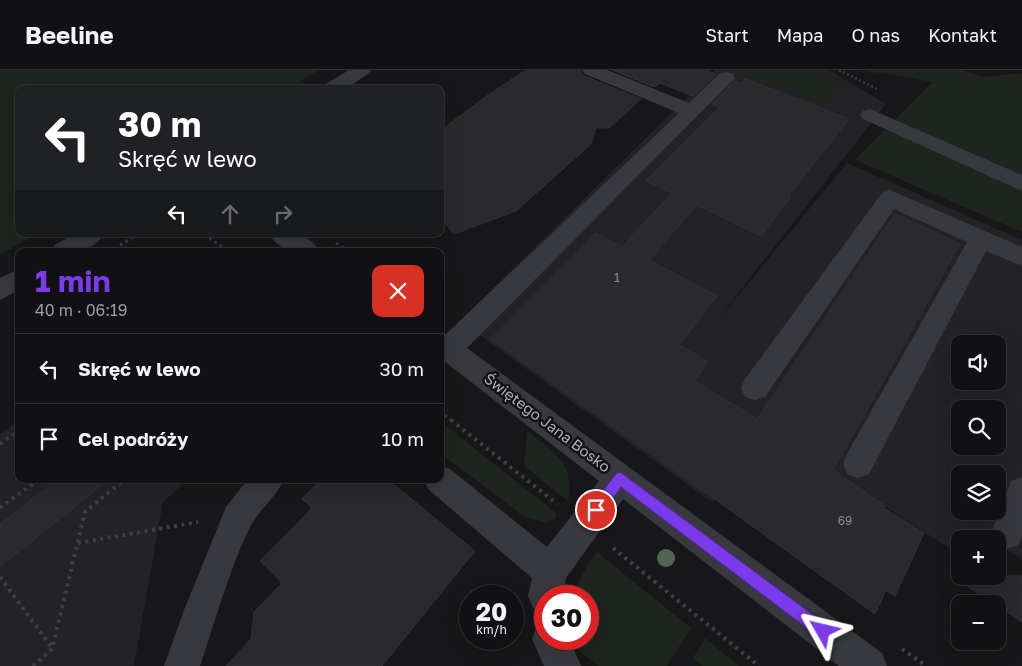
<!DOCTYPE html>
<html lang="pl">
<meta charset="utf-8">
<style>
:root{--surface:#111113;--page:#1a1a1c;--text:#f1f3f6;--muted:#9c9da0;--line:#303133;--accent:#7c3aed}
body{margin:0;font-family:"Golos Text",sans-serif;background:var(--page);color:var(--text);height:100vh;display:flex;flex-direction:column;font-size:19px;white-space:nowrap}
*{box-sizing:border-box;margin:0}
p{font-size:16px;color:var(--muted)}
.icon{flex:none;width:28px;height:28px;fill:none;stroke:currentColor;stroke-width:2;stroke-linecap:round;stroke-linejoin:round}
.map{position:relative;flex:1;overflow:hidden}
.drawer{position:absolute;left:15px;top:178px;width:429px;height:235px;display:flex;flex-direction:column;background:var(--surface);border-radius:10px;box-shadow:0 5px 20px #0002,0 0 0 1px var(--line)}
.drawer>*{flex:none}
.banner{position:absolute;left:15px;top:15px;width:429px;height:152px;border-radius:10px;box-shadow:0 5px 20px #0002,0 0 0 1px var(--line);background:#202124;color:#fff;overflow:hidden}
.tools{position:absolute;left:951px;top:265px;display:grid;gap:10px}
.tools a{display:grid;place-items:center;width:55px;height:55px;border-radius:10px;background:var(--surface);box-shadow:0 5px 20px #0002,0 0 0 1px var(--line);font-size:25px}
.speed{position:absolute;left:459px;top:515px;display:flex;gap:10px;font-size:25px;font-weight:700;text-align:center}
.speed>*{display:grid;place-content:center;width:65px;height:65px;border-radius:50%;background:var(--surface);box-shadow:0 5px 20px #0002,0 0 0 1px var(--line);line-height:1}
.speed small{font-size:12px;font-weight:400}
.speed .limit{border:8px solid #d22;background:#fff;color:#111}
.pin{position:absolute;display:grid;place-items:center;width:42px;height:42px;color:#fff;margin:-21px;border:2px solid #fff;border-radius:50%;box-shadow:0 1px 5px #0007}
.me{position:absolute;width:55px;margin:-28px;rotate:307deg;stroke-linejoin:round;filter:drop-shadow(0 0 4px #0008)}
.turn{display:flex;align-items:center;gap:18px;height:105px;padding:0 20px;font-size:22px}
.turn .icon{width:65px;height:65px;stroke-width:2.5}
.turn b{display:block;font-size:35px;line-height:42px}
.lanes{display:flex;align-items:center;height:48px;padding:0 20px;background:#0003;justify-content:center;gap:25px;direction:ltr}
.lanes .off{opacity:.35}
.round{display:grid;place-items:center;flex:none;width:52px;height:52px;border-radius:10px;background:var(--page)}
.summary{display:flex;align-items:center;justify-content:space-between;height:85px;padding:0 20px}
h1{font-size:30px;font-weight:700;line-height:38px;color:var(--accent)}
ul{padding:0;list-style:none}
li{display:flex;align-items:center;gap:15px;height:70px;padding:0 20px;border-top:1px solid var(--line)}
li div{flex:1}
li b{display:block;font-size:19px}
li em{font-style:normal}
header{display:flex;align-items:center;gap:30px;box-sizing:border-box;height:70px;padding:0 25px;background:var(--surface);border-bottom:1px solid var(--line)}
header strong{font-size:24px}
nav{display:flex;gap:28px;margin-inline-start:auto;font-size:18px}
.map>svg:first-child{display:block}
.built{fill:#232326;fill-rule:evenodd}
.green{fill:#1d251e}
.building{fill:#2a2a2d;stroke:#313135}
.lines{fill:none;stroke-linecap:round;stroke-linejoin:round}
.path-far2{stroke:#3e4045;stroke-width:2.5;stroke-dasharray:2 2.5;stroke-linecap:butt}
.path-far1{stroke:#3e4045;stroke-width:3;stroke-dasharray:2.5 4;stroke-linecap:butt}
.path{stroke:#3e4045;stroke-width:4;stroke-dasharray:3 4.5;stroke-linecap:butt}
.minor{fill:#38393e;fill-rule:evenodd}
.tree{fill:#516553}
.route{fill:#7c3aed;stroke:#51269a}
.labels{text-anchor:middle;stroke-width:5;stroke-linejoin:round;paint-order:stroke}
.number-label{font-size:12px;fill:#898c95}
.street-label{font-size:15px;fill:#aaaeb9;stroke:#121215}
</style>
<header>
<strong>Beeline</strong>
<nav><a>Start</a><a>Mapa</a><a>O nas</a><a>Kontakt</a></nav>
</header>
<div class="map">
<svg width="1022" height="596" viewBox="0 0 1022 596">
<rect width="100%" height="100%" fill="#171719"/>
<path class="built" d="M715 0H829L886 34 712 257 847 93 1022 170V489L998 474V469L988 468 960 469V485L760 356 713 433 460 251ZM960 274H998V311H960ZM960 339H998V376H960ZM960 404H998V441H960Z
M19 351V409H189L163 432 134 596H0V364Z"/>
<path class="green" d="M0 0H319L287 19H19V164H37L0 185Z
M745 0H815L843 10 823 35 741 4Z
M861 0H962L982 7 1022 3V162L855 90 933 12Z
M440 351 556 443V448L547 453 525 447 440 383Z
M527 361C555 382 575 393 568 431L524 396Z
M597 482 691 558 667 596H598L576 578 575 569H588V526L575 525C579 508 586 496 597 482Z
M705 568 739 596H702L693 588Z"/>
<path class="building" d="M526 0H580L584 6 641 29 609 58H596L591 74 516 141 454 164 440 146V61L485 27Z
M612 0H706L716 4 693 26 660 13 654 17Z
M745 9 849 49 788 126 791 127 761 166 697 135 649 190 717 226 679 275 708 292 694 311 757 349 895 144 960 174 833 400 885 436 884 438 924 463 895 526 886 520 875 544 491 269 596 163 622 177 672 123 646 111 720 37 712 34 734 11 741 14Z
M58 409H109L0 497V454Z
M321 409H387L475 481 382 596H226L251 569 254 542 282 513 260 491 312 438 302 429Z
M952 506H1022V552L998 536V534H994Z"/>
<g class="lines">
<path class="path-far2" d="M839 0 877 19"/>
<path class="path-far1" d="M204 164 228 181
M336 173 349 181
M120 175 138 164
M440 341 452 351"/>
<path class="path" d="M451 350 557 434
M0 374 19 361
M0 438 39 409
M78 473 198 452
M613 478 759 596
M0 507 52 578
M902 579 926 596
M33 596 52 579 85 442 125 409"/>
<path class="minor" d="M349 0H371L368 4 345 19H322L324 15Z
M582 0H607L689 33 719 4 726 2 733 4 735 8 467 278 882 583 887 596H839L623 429 566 508 562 526H545V543L533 538 528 526 532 508 428 419 424 409H440V395L450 399 547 477 599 411 440 288V262L446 264 679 43 585 4Z
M870 39 1022 105V121L863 49 860 45 863 41Z
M890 120 1022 177V196L986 181 869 404 858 408 847 404 843 394 847 384 967 172 894 139 765 327 755 330 745 327 741 318 745 309 882 123Z
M74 164H104C93 183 71 181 51 181L55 175Z
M269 164C288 163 309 162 319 181 300 182 280 183 269 164Z
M19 199V220L0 230V208Z
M1022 407V466L1019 475 1007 479 998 475V469H993L991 463 1011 411Z
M248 409H284C276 428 258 440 249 459 229 501 215 551 200 596H164L184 540 226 437Z
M545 553V569H569L581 596H544L532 569 537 556Z"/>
</g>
<circle class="tree" cx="666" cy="488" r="9"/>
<path class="route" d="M620 402 828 556 830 561 828 566 823 568 817 566 621 417 601 444 596 446 592 444 590 440 592 435 616 404Z"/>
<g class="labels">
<g class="number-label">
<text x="617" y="212">1</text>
<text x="845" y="455">69</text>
</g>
<g class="street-label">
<text transform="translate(547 353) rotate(37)" y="5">Świętego Jana Bosko</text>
</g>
</g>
</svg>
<div class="tools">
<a><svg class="icon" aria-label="sound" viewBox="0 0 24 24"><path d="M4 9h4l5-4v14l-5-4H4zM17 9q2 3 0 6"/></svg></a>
<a><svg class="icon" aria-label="search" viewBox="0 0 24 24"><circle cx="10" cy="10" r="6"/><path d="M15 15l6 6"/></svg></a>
<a><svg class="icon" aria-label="layers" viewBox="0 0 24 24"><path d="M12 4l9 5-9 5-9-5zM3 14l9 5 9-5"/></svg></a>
<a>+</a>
<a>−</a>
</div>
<div class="speed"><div>20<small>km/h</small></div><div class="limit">30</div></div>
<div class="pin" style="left:596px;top:440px;background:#d93025"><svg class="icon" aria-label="arrive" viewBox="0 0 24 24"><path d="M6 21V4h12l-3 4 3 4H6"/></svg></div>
<svg class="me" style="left:823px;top:561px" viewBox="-20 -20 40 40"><path d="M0-17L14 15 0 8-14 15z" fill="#7c3aed" stroke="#fff" stroke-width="4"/></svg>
<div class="banner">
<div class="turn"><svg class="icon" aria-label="left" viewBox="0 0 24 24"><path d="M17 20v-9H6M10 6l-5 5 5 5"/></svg><div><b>30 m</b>Skręć w lewo</div></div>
<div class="lanes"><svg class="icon" aria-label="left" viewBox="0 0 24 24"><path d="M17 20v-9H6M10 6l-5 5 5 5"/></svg><svg class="icon off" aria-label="ahead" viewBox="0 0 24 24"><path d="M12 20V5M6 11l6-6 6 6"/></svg><svg class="icon off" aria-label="right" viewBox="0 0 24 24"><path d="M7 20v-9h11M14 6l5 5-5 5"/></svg></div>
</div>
<section class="drawer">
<div class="summary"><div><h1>1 min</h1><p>40 m · 06:19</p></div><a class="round" style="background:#d93025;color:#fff"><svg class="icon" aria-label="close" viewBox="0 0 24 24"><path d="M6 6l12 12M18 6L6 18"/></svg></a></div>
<ul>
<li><svg class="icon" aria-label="left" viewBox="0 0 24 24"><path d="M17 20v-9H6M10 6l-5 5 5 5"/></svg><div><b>Skręć w lewo</b></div><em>30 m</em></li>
<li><svg class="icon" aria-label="arrive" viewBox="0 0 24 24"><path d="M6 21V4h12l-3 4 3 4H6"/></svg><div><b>Cel podróży</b></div><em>10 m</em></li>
</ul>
</section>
</div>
